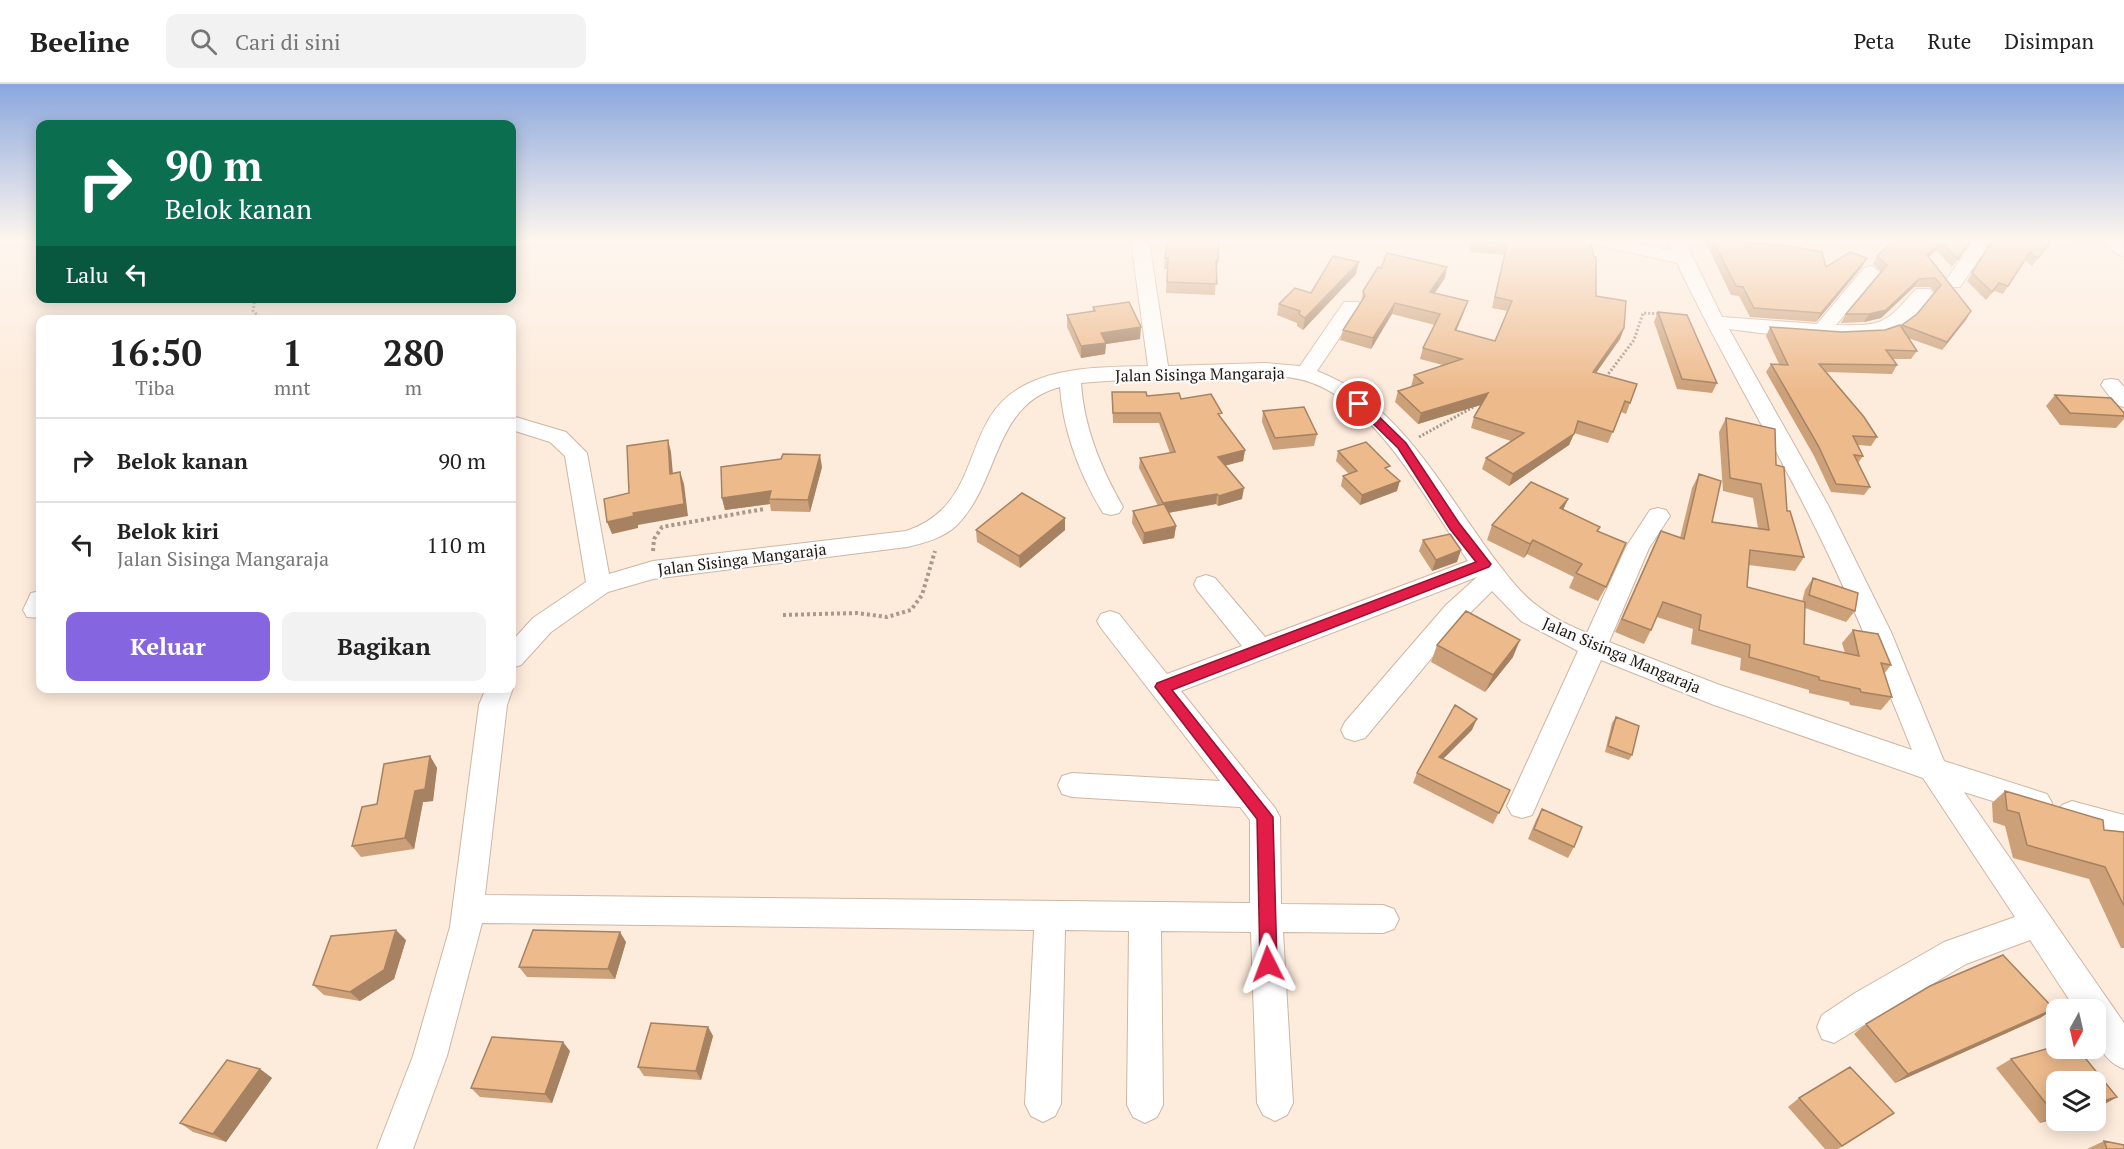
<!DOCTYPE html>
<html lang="id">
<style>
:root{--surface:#fff;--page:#f2f2f2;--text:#222;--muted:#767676;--line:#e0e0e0;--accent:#8565e0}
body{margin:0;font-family:"PT Serif",serif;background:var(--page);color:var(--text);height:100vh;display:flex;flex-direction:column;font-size:22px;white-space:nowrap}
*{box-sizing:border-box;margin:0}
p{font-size:20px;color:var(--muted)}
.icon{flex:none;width:33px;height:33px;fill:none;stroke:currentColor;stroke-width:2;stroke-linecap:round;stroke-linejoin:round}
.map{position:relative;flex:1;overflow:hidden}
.details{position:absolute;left:36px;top:231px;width:480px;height:378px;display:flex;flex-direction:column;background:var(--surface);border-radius:12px;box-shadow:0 3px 15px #0003}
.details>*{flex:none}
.top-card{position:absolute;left:36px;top:36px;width:480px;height:183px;border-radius:12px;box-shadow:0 3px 15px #0003;background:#0b6e4f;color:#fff;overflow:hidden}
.needle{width:39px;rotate:188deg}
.buttons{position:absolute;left:2046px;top:915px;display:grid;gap:12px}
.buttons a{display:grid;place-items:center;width:60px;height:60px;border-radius:12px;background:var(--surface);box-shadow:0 3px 15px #0003;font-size:30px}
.pin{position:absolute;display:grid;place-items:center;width:51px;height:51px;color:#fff;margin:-26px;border:3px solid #fff;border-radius:50%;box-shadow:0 2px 6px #0007}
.me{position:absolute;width:66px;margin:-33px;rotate:357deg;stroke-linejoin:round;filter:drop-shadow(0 0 4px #0008)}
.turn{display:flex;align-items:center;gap:21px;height:126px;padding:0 30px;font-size:27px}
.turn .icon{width:78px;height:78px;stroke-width:2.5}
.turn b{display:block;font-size:42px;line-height:51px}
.then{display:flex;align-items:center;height:57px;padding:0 30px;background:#0003;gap:12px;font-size:22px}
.eta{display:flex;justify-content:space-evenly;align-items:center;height:102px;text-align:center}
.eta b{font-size:36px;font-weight:800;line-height:42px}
.primary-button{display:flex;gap:12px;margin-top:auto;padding:12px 30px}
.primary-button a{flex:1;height:69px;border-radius:12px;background:var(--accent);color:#fff;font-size:24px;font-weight:800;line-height:69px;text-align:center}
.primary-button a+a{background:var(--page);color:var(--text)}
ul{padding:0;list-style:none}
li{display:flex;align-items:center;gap:18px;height:84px;padding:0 30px;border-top:2px solid var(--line)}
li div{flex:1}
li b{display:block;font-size:22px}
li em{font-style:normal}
header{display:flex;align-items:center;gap:36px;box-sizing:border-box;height:84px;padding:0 30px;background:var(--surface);border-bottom:2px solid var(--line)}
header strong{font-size:28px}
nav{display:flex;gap:33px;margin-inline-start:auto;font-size:21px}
.search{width:420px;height:54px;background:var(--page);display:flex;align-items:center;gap:15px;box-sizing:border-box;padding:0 21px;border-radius:12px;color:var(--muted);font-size:22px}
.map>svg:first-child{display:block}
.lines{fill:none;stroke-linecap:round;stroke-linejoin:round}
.minor-casing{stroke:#cdb7a4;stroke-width:2}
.path-far1{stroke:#a7998c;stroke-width:3;stroke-dasharray:2 2;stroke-linecap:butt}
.path{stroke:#a7998c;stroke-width:4;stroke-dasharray:3 3;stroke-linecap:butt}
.minor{fill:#fff;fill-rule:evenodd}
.wall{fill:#cca078}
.shaded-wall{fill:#a68262}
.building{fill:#edba8c;stroke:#a68262;stroke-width:1.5}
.route{fill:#e11d48;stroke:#92132f;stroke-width:1.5}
.labels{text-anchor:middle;stroke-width:4.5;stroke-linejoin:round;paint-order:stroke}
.street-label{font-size:16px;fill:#201811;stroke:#fbfbfb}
</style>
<header>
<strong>Beeline</strong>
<div class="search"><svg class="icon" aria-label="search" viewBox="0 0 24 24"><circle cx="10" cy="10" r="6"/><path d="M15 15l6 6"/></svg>Cari di sini</div>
<nav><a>Peta</a><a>Rute</a><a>Disimpan</a></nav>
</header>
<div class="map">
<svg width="2124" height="1065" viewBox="0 0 2124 1065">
<rect width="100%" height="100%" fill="#fdebdb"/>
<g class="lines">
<defs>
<path id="minor" d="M1131 157H1149L1168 282 1265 279 1300 282 1344 218H1358L1361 222 1317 287C1405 320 1449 419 1504 487 1514 500 1525 513 1539 523 1553 534 1570 542 1587 549L1626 463 1650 426 1658 424 1666 426 1670 432 1649 464 1609 558 1717 600 1912 666C1879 583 1845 501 1804 421 1763 340 1716 262 1677 179L1598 161 1595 157H1626L1672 167 1667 157H1685L1722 233 1817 240 1864 184 1871 182 1880 188 1836 241C1885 242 1884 240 1916 205H1930L1933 209C1924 222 1909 242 1894 248 1862 262 1766 250 1729 245L1828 421 1891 548 1944 677 2047 710 2052 719 2047 728 2037 731 1964 708 2124 939V985C2097 974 2096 952 2096 926H2076L2030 856 1966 880 1834 959 1822 955 1817 943 1822 931 1855 909 1944 858 2015 833 1923 694 1714 621 1601 576 1532 731 1522 734 1512 731 1507 722 1578 567 1521 537 1492 507 1464 535 1365 654 1355 657 1345 654 1341 646 1345 638 1446 521 1477 493 1181 607 1275 724 1280 733 1281 820 1383 821 1394 825 1399 835 1394 845 1383 849 1283 848 1293 1019 1287 1031 1275 1037 1263 1031 1257 1019 1251 848 1161 847 1163 1021 1157 1033 1145 1039 1133 1033 1127 1021 1129 847 1065 846 1061 1020 1055 1032 1043 1038 1031 1032 1025 1020 1034 846 482 839 447 972 413 1065H377L413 972 450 843 479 621 486 604H512V600L513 604 507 621 485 811 1250 819V736L1240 723 1072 713 1062 710 1058 701 1062 692 1072 689 1220 697 1101 544 1097 537 1101 530 1110 527 1119 530 1167 590 1242 562 1197 506 1194 500 1197 494 1206 491 1215 494 1265 553 1468 477C1428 420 1387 337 1324 304 1287 285 1243 293 1203 294 1162 295 1122 295 1081 299 1084 344 1101 384 1123 423L1119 429 1111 431 1103 429C1080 391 1063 347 1060 303 993 320 1000 398 957 441 944 454 924 459 907 463L653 495 608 508 551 548 521 581 512 584V557L533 534 586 498 565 372 550 358 512 346V332L566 348 587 369 609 490 653 477 906 447C984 421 960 340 1018 305 1055 282 1106 283 1148 282Z
M1973 157H1991L1960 203H1946L1944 199Z
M2103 157H2123L2124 172 2118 171Z
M2111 295 2118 296 2124 303V323L2116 321 2101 301 2104 296Z
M40 507V534L27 533 23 526 31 509Z
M2072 717 2124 731V757L2062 739 2057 730 2062 721Z"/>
</defs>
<use href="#minor" class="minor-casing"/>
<path class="path-far1" d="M255 214 253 227 263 236
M1606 293 1634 256 1643 229 1662 230
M1419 353 1475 322"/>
<path class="path" d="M653 467 654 455 662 443 764 425
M783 531 857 529 887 533 911 526 922 511 935 467"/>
<use href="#minor" class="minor"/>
</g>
<path class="wall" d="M1167 157 1218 177 1217 188H1216L1215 211 1166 209 1167 185H1164Z
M1469 157H1590L1596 212 1624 244 1620 255 1596 288 1630 319 1626 330 1621 328 1608 359 1574 349 1569 361 1509 402 1482 385 1486 374 1511 357 1471 344 1474 333 1481 321 1418 340 1395 318 1398 307 1411 303 1414 291 1443 281 1420 275 1423 264 1435 241 1392 230 1371 265 1340 256 1343 246 1361 219 1363 207 1445 194 1434 209 1464 228 1456 246 1495 257 1507 227 1492 224 1504 171 1470 168Z
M1705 157H1745L1746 159 1826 183H1862L1816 238 1750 233 1739 212 1731 211Z
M1893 157H1971L1952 183 1936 166 1929 173 1971 227 1942 266 1908 254 1917 267 1911 275H1893L1897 281 1892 290 1827 288 1877 353 1871 362 1858 361 1863 372 1858 379 1870 403 1864 411 1831 408 1814 372 1766 288 1771 280H1779L1766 252 1770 243 1842 248 1885 246 1901 242 1917 230 1935 209 1930 203H1914L1881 234 1864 238 1841 239 1846 230 1881 188 1873 180 1877 172Z
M1992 157H2051L2032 182 2025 176 2003 210 1994 207 1986 216 1967 197Z
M2072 157H2105L2074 159Z
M1356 190 1303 246 1297 242V239L1277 231 1279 220 1311 209Z
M1093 223 1140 255 1106 260 1105 270 1081 274 1067 243V231L1093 227Z
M1658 228 1717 299 1712 309 1677 305 1654 238Z
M1112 308 1181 315 1222 335 1245 366 1243 377 1225 381 1242 415 1218 422 1216 420 1168 429 1176 442 1174 454 1143 460 1132 439 1133 427 1158 422 1139 384 1140 374 1170 369 1159 339H1113Z
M2055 311 2124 329V335L2116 344 2060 341 2046 322Z
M1263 327 1317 350 1314 362 1273 366 1262 338Z
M1726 334 1776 381 1787 427 1804 473 1795 487 1749 481 1747 503 1802 518 1805 506 1813 494 1855 527 1846 538 1805 524 1804 560 1845 569 1842 559 1853 546 1891 581 1884 590 1892 613 1881 626 1850 621 1849 618 1809 609V606L1740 586 1741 574 1691 560 1693 545 1657 533 1651 546 1644 560 1615 548 1654 461 1661 447 1680 454 1692 404 1699 390 1712 438 1758 444 1753 414 1723 407 1719 348Z
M1338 367 1389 387 1397 407 1360 421 1341 402 1343 392 1349 390 1336 377Z
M822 383 810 428 771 427 770 420 725 426 722 414Z
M1568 415 1563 426 1600 443 1598 447 1606 503 1598 517 1569 504 1574 493 1527 470 1524 474 1487 456 1492 441Z
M976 446H1065L1020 484 977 458Z
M1423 456 1457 478 1432 487 1419 467Z
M1437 561 1513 573 1485 608 1431 578Z
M1616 633 1632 671 1629 676 1605 668 1612 639Z
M1472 646 1443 675 1510 706 1493 740 1413 699 1417 689Z
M430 672 437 684 433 717 423 718 414 765 361 773 352 762 377 720Z
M2005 707 2104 746 2124 748V864H2121L2089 795 2013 774 2005 742 1993 738 1992 719Z
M1542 725 1574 763 1568 774 1528 755 1536 736Z
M406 856 394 895 360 917 324 911 313 901Z
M626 858 615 895 527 893 519 883Z
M2054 925 2040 934 1895 999 1854 950 1866 940Z
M708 943 713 952 701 996 644 992 638 983Z
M570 967 552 1019 480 1013 471 1004Z
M2011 975 2117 1013 2101 1022 2040 1039 1996 984Z
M260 985 272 994 226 1058 193 1048 180 1039Z
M1799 1014 1881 1038 1838 1065H1825L1788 1023Z
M2104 1057 2124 1065H2087Z"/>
<path class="shaded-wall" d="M1941 158 1936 166 1922 179 1927 171Z
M1867 174 1862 183 1816 238 1821 229Z
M1359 178 1356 190 1303 246 1305 234Z
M1447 183 1445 194 1428 219 1430 208Z
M1919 195 1914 203 1881 234 1864 238 1869 230Z
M1468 217 1464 228 1452 257 1455 246Z
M1395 219 1392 230 1371 265 1373 254Z
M1971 227 1966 236 1942 266 1947 258Z
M1141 243 1140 255 1106 260 1105 270 1081 274V262L1101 249Z
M1624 244 1620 255 1589 299 1593 288Z
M1488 309 1484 320 1418 340 1421 329Z
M1574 350 1569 361 1509 402 1513 390Z
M668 356 671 368 674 402 670 390Z
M1245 366 1243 377 1217 384 1218 373Z
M820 371 822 383 810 428 808 416Z
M680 388 684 400 688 432 638 441V444L612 450 607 438 633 429Z
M1400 397 1397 407 1360 421 1362 411Z
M1244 404 1242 415 1218 422 1219 412Z
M771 407 769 415 770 420 725 426 722 414Z
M1217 410 1216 420 1162 430 1163 419Z
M1568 415 1561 430 1560 424Z
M1065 434V446L1020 484 1019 472Z
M1176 442 1174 454 1143 460 1144 449Z
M1533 456 1527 470 1524 474 1530 460Z
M1461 466 1457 478 1432 487 1436 476Z
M1520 556 1513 573 1485 608 1493 591Z
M1477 635 1472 646 1434 684 1439 673Z
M430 672 437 684 433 717 423 718 414 765 405 754 415 707Z
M396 846 406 856 394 895 360 917 350 908Z
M620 848 626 858 615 895 608 885Z
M2054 925 2040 934 1895 999 1908 990Z
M708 943 713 952 701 996 696 987Z
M563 958 570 967 552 1019 545 1010Z
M260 985 272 994 226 1058 213 1050Z
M2117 1013 2101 1022 2096 1023V1019Z
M2056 1030V1034L2040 1039 2055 1031Z"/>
<path class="building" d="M1167 157H1219L1218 177H1216L1217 200 1167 198 1168 174H1165Z
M1473 157H1590L1594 173H1596V212L1626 217 1624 244 1593 288 1637 300 1630 319 1625 317 1613 348 1578 337 1574 350 1513 390 1486 374 1524 349 1474 333 1488 309 1421 329 1398 307 1423 299 1414 291 1462 275 1423 264 1440 230 1395 219 1373 254 1343 246 1365 212 1363 207 1378 183 1381 184 1387 169 1447 183 1430 208 1468 217 1455 246 1495 257 1512 217 1495 213 1507 160Z
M1713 157H1745L1746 159 1791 162 1822 168 1826 183 1850 168 1867 174 1821 229 1754 224 1743 203 1736 202Z
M1893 157H1970L1958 175 1941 158 1927 171 1971 227 1947 258 1902 241 1917 230 1936 207 1941 201 1935 194 1919 195 1886 226 1869 230H1846L1887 181 1877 172Z
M1992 157H2051L2038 174 2030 168 2008 202 1999 199 1992 208 1972 189Z
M1333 172 1359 178 1305 234 1299 230 1300 227 1279 220 1295 204 1311 209Z
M1129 218 1141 243 1101 249 1106 259 1081 262 1067 231 1095 227 1093 223Z
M1658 228 1687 231 1717 299 1682 295Z
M1900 241 1917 267 1886 266 1897 281 1819 280 1864 333 1877 353 1853 352 1863 372 1854 371 1870 403 1836 400 1819 363 1771 280 1788 281 1770 243 1842 248 1885 246Z
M1112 308H1146L1147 312 1179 309 1181 315 1211 310 1222 329 1218 330 1245 366 1218 373 1244 404 1219 412 1217 410 1163 419 1140 374 1175 368 1160 329H1113Z
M2055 311 2111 314 2124 329V332L2070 329Z
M1304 323 1317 350 1275 354 1263 327Z
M1726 334 1775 345 1776 381 1784 383 1787 427H1790L1804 473 1750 466 1747 503 1805 518 1804 560 1859 572 1853 546 1878 550 1891 581 1881 579 1892 613 1861 608 1860 605 1819 596V593L1749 573 1750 561 1699 546 1701 531 1663 518 1651 546 1622 535 1661 447 1684 455 1699 390 1721 397 1712 438 1769 446 1761 400 1730 394Z
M668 356 670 390 680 388 684 420 633 429 634 432 607 438 604 415 629 409 627 362Z
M1366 358 1390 382 1385 384 1400 397 1362 411 1343 392 1357 387 1338 367Z
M783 370 820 371 808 416 769 415 771 407 722 414 721 383 781 375Z
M1531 398 1568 415 1560 424 1600 443 1597 447 1626 459 1606 503 1576 489 1582 480 1533 456 1530 460 1492 441Z
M1022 409 1065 434 1019 472 976 446Z
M1164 420 1176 442 1144 449 1133 427Z
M1450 450 1461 466 1436 476 1423 456Z
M1813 494 1858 509 1855 527 1809 511Z
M1466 527 1520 556 1493 591 1437 561Z
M1455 621 1477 635 1439 673 1510 706 1499 729 1417 689Z
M1616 633 1639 642 1632 671 1608 662Z
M430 672 425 705 415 707 405 754 352 762 362 723 377 720 384 680Z
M2005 707 2103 736 2104 746 2124 748V822L2105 783 2027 761 2019 729 2007 726Z
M1542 725 1582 743 1574 763 1534 745Z
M396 846 384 886 350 908 313 901 331 852Z
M533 846 620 848 608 885 519 883Z
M2003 871 2054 925 1908 990 1866 940 1930 902Z
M651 939 708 943 696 987 638 983Z
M492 953 563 958 545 1010 471 1004Z
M2056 962V964H2077L2117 1013 2096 1019V998H2056V1030L2055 1031 2011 975Z
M227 976 260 985 213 1050 180 1039Z
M1850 983 1894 1029 1842 1062 1799 1014Z
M2104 1057 2124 1061V1065H2107Z"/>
<linearGradient id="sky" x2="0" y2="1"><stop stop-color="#8aa7dd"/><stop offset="0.51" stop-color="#fef6ef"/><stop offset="1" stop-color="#fef6ef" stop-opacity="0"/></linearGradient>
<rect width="2124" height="306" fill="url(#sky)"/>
<path class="route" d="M1355 317H1363L1406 359 1459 439 1491 480 1489 483 1172 606 1273 733 1277 880 1274 886 1268 888 1262 886 1260 880 1257 735 1155 603 1157 599 1476 478 1450 445 1398 364 1355 322Z"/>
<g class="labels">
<g class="street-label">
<text transform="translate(1200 290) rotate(-1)" y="6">Jalan Sisinga Mangaraja</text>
<text transform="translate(742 475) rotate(-7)" y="6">Jalan Sisinga Mangaraja</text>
<text transform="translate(1622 571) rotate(23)" y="6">Jalan Sisinga Mangaraja</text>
</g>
</g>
</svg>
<div class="buttons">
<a><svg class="needle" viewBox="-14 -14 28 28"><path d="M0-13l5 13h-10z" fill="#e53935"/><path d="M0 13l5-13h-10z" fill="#767676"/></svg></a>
<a><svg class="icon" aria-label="layers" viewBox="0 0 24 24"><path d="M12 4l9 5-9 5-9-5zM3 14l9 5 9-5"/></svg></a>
</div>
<div class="pin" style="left:1359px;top:320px;background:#d93025"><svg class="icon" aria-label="arrive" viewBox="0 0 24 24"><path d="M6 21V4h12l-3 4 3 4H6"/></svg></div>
<svg class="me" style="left:1268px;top:880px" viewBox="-20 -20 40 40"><path d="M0-17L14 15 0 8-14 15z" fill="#e11d48" stroke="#fff" stroke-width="4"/></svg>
<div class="top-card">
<div class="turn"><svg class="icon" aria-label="right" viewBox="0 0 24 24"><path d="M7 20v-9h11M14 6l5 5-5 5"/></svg><div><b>90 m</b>Belok kanan</div></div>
<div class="then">Lalu<svg class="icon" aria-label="left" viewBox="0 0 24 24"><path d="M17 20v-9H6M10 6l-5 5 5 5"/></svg></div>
</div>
<section class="details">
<div class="eta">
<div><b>16:50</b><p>Tiba</p></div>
<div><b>1</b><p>mnt</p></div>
<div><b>280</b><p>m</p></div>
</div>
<ul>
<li><svg class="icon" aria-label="right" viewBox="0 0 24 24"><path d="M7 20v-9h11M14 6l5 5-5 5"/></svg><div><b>Belok kanan</b></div><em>90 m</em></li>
<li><svg class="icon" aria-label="left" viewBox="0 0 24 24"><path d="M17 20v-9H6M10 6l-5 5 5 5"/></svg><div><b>Belok kiri</b><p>Jalan Sisinga Mangaraja</p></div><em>110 m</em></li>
</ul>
<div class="primary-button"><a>Keluar</a><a>Bagikan</a></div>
</section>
</div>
